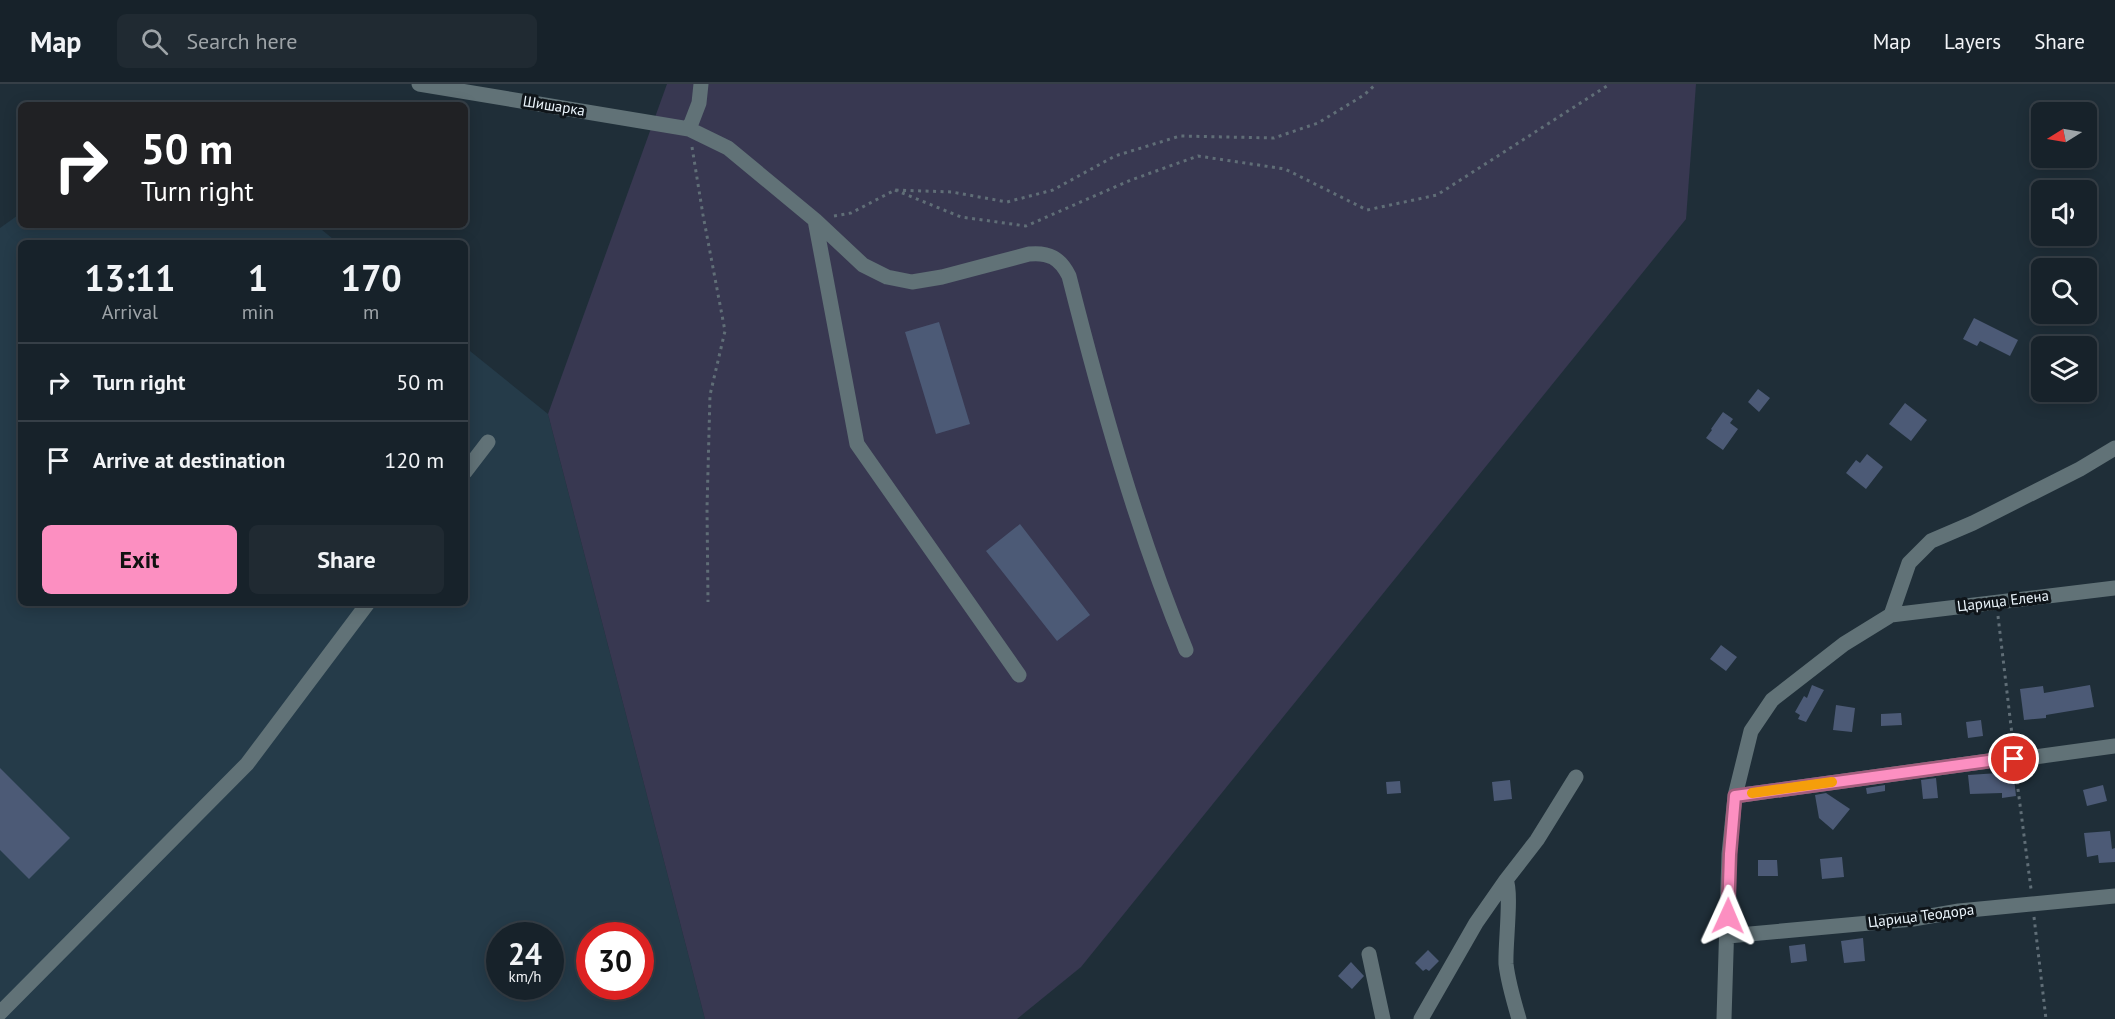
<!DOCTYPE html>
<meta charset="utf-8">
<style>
:root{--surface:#17222a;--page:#202a32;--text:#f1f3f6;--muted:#9ea4a8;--line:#363f47;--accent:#fc8fc1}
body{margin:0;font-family:"PT Sans",sans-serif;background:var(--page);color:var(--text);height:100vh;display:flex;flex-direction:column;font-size:22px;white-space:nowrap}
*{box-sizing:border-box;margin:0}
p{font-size:20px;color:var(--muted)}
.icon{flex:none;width:33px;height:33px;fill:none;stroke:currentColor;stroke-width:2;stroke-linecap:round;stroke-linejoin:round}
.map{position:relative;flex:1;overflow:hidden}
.details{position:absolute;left:18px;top:156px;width:450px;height:366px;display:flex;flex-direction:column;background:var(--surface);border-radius:9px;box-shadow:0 3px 15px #0003,0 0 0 2px var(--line)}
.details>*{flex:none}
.guide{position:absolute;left:18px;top:18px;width:450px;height:126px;border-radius:9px;box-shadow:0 3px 15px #0003,0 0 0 2px var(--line);background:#202124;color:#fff;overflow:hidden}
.needle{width:39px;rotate:259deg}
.controls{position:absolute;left:2031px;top:18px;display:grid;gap:12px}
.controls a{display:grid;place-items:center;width:66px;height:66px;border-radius:9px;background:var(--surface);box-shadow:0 3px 15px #0003,0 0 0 2px var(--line);font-size:30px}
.speed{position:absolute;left:486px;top:838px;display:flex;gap:12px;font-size:30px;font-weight:700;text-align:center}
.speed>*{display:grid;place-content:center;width:78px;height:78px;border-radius:50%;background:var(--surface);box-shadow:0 3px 15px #0003,0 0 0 2px var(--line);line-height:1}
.speed small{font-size:15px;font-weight:400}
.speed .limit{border:9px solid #d22;background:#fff;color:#111}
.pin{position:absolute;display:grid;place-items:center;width:51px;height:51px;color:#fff;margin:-26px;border:3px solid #fff;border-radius:50%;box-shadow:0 2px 6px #0007}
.me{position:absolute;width:66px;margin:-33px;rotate:1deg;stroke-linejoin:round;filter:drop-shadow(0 0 4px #0008)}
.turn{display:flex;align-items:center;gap:21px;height:126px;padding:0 24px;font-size:27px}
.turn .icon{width:78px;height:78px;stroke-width:2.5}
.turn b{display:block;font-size:42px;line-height:51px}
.eta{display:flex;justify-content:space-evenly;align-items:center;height:102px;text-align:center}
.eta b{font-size:36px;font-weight:800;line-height:42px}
.action{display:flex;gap:12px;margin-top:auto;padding:12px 24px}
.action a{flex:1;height:69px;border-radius:9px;background:var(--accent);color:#111;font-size:24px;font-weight:800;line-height:69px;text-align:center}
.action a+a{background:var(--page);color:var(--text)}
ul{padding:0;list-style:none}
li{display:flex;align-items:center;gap:18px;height:78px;padding:0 24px;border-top:2px solid var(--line)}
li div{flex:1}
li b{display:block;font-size:22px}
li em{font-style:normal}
header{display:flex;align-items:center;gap:36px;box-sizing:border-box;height:84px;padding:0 30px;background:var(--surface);border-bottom:2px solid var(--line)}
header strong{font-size:28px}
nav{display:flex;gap:33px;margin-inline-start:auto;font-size:21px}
.search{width:420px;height:54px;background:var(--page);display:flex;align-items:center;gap:15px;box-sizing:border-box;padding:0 21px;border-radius:9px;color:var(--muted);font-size:22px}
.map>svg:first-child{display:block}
.built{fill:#253b49;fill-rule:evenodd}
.green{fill:#383851}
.building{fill:#4c5a76}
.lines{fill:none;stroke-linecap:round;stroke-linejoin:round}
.path{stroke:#606e77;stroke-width:3;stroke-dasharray:3 4.5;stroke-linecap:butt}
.minor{stroke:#617277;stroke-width:15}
.route-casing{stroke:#a45d7d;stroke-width:15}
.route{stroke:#fc8fc1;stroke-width:10}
.slow{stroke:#f59e0b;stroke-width:10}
.labels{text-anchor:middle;stroke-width:6;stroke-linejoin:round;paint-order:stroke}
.street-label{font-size:15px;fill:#ebf5fc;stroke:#0f151a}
</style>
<header>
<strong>Map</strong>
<div class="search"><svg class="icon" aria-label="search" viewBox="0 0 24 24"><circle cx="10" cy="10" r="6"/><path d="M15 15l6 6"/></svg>Search here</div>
<nav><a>Map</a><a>Layers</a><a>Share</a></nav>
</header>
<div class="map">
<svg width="2115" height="935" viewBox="0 0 2115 935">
<rect width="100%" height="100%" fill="#1f2e38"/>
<path class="built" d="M21 129V141H316L338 159H21V519H465V263L548 330 705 935H0V144ZM500 852H550V903H500ZM590 852H640V903H590Z"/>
<path class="green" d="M667 0H1696L1686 135 1081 883 1017 935H705L548 330Z"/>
<path class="building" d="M1974 234 2018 256 2010 272 1980 257 1977 262 1963 255Z
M939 238 970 340 936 350 905 248Z
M1758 305 1770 314 1759 328 1748 318Z
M1905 319 1927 336 1911 357 1889 340Z
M1723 328 1733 335 1730 339 1738 345 1723 366 1706 354 1712 346 1711 345Z
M1867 370 1883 383 1866 405 1846 389 1856 376 1860 379Z
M1020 440 1090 531 1057 557 986 467Z
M1721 561 1737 573 1726 587 1710 575Z
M1812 601 1824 606 1806 638 1798 635 1800 631 1795 628 1804 612 1807 614Z
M2090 601 2094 623 2046 631V634L2024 636 2020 605 2043 602 2044 609Z
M1836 621 1855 624 1852 648 1833 646Z
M1901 629 1902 641 1881 642V630Z
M1981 636 1983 652 1968 654 1966 638Z
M0 684 70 754 29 795 0 766Z
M1999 685H2013L2016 712 2002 714V709L1970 710 1968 691 1999 689Z
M1936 694 1938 714 1923 715 1921 696Z
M1510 696 1512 715 1494 717 1492 698Z
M1400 697 1401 709 1387 710 1386 698Z
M1885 701V707L1867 710 1866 704Z
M2103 701 2107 717 2087 722 2083 706Z
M1826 709 1850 725 1833 746 1819 734 1815 711Z
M2110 747 2112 765 2115 764V778L2099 779 2098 771 2087 773 2084 749Z
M1842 773 1844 793 1822 795 1820 775Z
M1758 776H1777L1778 792H1758Z
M1863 854 1865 877 1844 879 1841 857Z
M1805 860 1807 877 1791 879 1789 862Z
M1428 866 1439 877 1429 887 1426 885 1423 887 1415 879Z
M1351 878 1364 892 1352 905 1338 892Z"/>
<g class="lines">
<path class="path" d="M692 63 703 131 725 247 710 311 707 424 708 518
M895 106 961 133 1026 142 1131 96 1198 72 1285 85 1367 126 1437 111 1610 0
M834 132 851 129 895 106 952 108 1007 118 1053 106 1115 72 1180 52 1274 54 1318 39 1364 11 1376 0
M1998 532 2013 659
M2016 690 2031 805
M2034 833 2046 935"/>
<path class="minor" d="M419 0 689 45 728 64 815 136 863 181 887 193 912 198 942 193 1029 170C1049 168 1060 174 1069 192 1101 318 1136 445 1186 566
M689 45 699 19 701 0
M815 136 857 360 1019 591
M465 388 488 358
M1891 531 2115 504
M1735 712 2003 675H2020L2115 662
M1728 852 1913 835 1959 827 2115 812
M1369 870 1383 935
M0 929 247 680 368 519
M1421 935 1476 839 1506 796
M1519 935C1514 918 1508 898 1506 880 1505 861 1512 809 1506 796L1537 756 1576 693
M1724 935 1729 770 1735 712 1751 647 1772 616 1844 560 1891 531 1909 479 1931 457 1973 439 2080 385 2115 364"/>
</g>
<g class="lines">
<defs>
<path id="route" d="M1728 832 1730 770 1735 712 2003 675H2014"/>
</defs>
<use href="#route" class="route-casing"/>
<use href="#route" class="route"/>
<path class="slow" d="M1752 709 1832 698"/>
</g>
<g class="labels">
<g class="street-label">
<text transform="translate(554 22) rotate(9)" y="5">Шишарка</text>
<text transform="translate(2003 517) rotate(-7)" y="5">Царица Елена</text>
<text transform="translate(1921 832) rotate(-7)" y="5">Царица Теодора</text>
</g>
</g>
</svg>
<div class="controls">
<a><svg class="needle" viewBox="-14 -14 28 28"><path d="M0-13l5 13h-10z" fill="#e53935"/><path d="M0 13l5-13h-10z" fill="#9ea4a8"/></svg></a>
<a><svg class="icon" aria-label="sound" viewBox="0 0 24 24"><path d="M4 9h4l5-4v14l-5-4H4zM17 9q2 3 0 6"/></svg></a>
<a><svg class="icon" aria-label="search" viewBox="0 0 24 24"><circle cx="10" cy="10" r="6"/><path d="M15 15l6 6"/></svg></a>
<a><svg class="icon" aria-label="layers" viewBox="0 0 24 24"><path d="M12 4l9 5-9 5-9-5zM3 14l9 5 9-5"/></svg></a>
</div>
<div class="speed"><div>24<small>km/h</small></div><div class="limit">30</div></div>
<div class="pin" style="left:2014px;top:675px;background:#d93025"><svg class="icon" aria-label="arrive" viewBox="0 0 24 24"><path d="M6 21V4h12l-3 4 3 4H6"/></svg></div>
<svg class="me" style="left:1728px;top:832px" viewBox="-20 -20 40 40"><path d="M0-17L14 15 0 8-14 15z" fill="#fc8fc1" stroke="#fff" stroke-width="4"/></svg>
<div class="guide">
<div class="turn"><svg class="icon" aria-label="right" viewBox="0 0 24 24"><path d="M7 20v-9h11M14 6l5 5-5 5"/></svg><div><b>50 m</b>Turn right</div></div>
</div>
<section class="details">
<div class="eta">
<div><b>13:11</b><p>Arrival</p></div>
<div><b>1</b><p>min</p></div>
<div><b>170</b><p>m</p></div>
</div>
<ul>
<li><svg class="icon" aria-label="right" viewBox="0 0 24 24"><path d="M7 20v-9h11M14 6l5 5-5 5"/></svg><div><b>Turn right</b></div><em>50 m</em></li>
<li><svg class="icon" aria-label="arrive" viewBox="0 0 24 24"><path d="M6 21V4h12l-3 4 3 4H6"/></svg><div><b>Arrive at destination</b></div><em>120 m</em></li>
</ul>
<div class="action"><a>Exit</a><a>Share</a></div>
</section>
</div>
